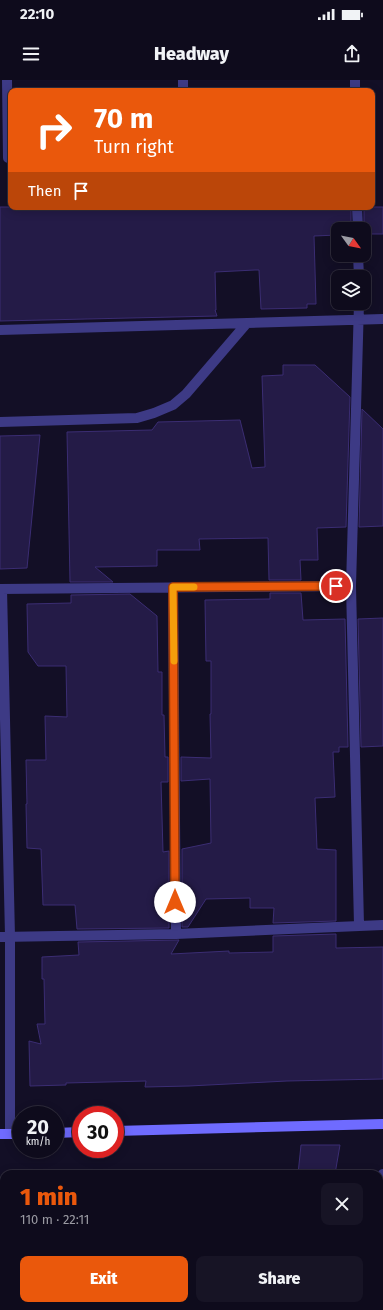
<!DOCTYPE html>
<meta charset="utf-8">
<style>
:root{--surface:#0e0b1c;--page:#171425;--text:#f1f3f6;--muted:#9b9ba3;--line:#2e2b3b;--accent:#ea580c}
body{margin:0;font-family:"Fira Sans",sans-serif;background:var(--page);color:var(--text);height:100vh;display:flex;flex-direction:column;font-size:15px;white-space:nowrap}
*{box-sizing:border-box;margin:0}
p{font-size:13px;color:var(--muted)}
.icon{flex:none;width:22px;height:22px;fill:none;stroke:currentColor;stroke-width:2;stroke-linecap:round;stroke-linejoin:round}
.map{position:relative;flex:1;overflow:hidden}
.drawer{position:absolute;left:0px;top:1090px;width:383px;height:140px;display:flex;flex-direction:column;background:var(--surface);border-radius:12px 12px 0 0;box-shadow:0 2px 10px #0003,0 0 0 1px var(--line)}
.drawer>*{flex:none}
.hud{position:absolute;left:8px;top:8px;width:367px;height:122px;border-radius:8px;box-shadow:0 2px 10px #0003,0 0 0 1px var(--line);background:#ea580c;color:#fff;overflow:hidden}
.needle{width:26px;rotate:123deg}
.controls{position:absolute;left:331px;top:142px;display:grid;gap:8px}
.controls a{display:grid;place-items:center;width:40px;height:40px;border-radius:8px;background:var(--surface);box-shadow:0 2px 10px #0003,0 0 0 1px var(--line);font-size:20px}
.speed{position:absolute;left:12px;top:1026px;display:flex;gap:8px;font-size:20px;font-weight:700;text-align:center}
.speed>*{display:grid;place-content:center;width:52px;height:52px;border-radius:50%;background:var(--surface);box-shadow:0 2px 10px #0003,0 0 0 1px var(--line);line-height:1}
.speed small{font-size:10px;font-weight:400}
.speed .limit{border:6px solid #d22;background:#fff;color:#111}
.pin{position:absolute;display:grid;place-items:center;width:34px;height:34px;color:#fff;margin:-17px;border:2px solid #fff;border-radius:50%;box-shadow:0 1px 4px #0007}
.me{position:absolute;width:44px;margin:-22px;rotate:0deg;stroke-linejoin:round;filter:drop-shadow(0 0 3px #0008)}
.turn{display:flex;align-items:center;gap:14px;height:84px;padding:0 20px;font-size:18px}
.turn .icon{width:52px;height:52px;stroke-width:2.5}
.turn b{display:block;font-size:28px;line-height:34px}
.then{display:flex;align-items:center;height:38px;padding:0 20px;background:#0003;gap:8px;font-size:15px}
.round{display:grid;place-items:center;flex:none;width:42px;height:42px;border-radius:8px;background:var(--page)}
.head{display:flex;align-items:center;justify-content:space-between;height:68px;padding:0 20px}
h1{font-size:24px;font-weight:800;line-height:30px;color:var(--accent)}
.primary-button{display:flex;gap:8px;margin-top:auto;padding:8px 20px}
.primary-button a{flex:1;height:46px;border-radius:8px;background:var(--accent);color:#fff;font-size:16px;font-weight:800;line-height:46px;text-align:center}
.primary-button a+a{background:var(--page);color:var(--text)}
.status{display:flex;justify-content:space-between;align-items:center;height:28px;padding:0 20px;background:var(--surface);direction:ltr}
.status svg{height:11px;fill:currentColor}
header{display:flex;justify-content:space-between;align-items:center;height:52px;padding:0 20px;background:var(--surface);font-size:18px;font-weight:800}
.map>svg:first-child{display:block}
.building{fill:#241b47;stroke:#3b2d73}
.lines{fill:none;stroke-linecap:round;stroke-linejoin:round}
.street{stroke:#3d3a85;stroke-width:10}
.secondary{stroke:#6f6bff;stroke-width:10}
.route-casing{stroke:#983908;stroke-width:10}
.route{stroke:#ea580c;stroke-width:7}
.slow{stroke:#f59e0b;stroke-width:7}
</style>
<div class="status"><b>22:10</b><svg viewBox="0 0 49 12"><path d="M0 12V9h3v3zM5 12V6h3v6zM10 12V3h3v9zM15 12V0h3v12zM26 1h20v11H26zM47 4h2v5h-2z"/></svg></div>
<header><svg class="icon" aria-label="menu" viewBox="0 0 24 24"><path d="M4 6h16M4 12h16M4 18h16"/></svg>Headway<svg class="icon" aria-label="share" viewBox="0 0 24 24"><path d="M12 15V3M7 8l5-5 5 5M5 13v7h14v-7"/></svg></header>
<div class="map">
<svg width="383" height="1230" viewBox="0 0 383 1230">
<rect width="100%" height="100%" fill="#130f26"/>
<path class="building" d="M0 127H351V149H338V155L314 156 316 224H307V228L261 229 259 190H255L215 192 216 230H215L217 236 0 241Z
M364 127H383V154H364Z
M283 285H315L350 317 346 447 317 448 318 480H300L301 500H269L268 458 199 459 200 470H157V486L95 487 113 502H70L67 352 152 350 158 342 240 340 252 388 265 387 262 296 283 295Z
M362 329 383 349V446L359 447Z
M40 355 27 488 0 489V356Z
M270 513H301L303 540 345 539 348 667H339V672H333L335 717 315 718 317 769 336 770V841L273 843 274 828H250V818L206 819 188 847H182V769L211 763 210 699 181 701V677L211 678 210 634H211V581H206L205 520 270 519Z
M130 514 157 536 158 592H162V635H164L165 677H168V702H161L163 772 169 771V848L77 849 75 825H43L41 769 27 768 26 724H27L26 680H46L45 636 67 637 66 586H38L28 572 27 524 71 523V515Z
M383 538V666L361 667 358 539Z
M336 854V868L383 867V999L287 1001 189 1006 145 1007 146 1001 66 1003V1005L30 1006 29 961 41 964 37 944H45L44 899H42V877L79 875 78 862 179 860 171 874 229 871V873L273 872V856Z
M301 1065H340L335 1094H298Z"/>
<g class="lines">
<path class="street" d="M7 0 8 78
M183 0V11
M355 0V11
M357 127 358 149
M358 175 359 197
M359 223 351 506 359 845
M0 250 383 239
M0 342 137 338 154 333 173 325 186 314 247 243
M173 507 176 854
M0 509 351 506
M2 509 10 856V1054
M0 857 176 854 383 845
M379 1114 383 1094
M356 1230 357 1226"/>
<path class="secondary" d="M115 1051 383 1044
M55 1053 81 1052
M0 1054H21"/>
</g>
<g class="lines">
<defs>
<path id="route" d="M175 822 173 507 336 506"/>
</defs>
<use href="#route" class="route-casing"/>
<use href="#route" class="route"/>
<path class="slow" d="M174 581 173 507H194"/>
</g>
</svg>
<div class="controls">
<a><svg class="needle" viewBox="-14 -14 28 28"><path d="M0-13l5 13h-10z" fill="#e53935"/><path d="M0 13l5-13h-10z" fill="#9b9ba3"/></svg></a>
<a><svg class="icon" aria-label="layers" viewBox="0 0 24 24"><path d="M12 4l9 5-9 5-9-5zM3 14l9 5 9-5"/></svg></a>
</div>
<div class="speed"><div>20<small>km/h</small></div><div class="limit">30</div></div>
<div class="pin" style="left:336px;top:506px;background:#d93025"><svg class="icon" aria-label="arrive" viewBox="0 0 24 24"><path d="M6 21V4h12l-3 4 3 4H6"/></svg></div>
<svg class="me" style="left:175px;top:822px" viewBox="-20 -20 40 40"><circle r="19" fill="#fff"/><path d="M0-13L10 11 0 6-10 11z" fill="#ea580c"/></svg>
<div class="hud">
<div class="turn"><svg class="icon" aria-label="right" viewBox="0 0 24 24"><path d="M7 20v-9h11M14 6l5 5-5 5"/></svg><div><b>70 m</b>Turn right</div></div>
<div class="then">Then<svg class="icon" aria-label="arrive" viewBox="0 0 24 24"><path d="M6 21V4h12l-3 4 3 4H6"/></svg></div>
</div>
<section class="drawer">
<div class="head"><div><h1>1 min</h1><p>110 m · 22:11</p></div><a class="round"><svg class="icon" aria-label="close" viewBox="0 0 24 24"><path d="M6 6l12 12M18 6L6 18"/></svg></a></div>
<div class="primary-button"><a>Exit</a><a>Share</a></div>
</section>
</div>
